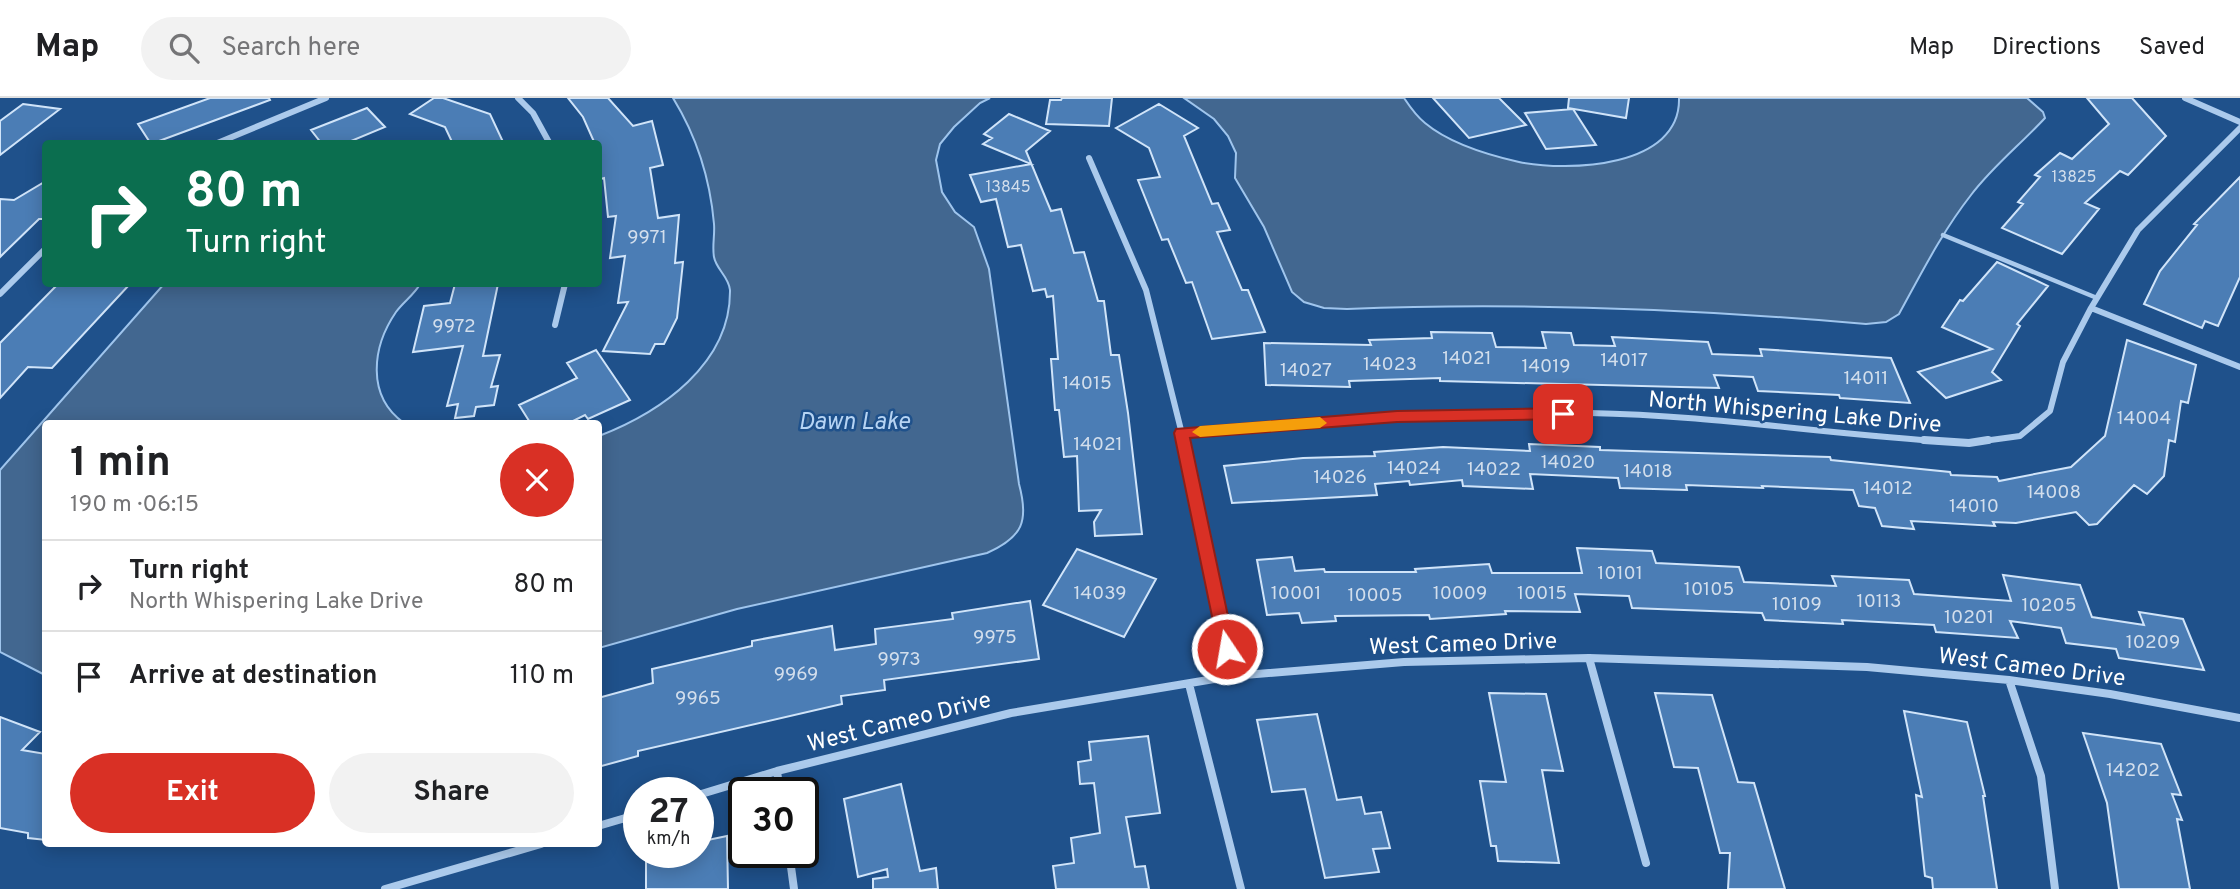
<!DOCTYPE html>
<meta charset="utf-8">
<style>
:root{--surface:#fff;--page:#f2f2f2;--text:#202124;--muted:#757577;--line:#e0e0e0;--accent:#d93025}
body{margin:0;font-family:Overpass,sans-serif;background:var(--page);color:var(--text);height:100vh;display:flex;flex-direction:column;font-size:26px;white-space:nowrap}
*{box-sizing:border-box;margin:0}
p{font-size:23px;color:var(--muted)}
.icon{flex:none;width:38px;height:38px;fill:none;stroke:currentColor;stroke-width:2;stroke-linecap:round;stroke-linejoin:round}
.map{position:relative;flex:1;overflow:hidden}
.details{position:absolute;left:42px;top:322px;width:560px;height:427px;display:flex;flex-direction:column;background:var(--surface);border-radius:7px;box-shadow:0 4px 18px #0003}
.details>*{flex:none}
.guide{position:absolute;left:42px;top:42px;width:560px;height:147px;border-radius:7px;box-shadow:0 4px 18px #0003;background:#0b6e4f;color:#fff;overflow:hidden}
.speed{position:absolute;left:623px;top:679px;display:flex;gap:14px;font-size:35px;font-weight:700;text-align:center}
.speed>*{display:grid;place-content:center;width:91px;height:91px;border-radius:50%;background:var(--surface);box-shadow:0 4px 18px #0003;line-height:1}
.speed small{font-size:18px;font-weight:400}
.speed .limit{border:4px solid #111;border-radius:10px;background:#fff;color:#111}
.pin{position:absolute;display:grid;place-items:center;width:60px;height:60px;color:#fff;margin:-30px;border-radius:14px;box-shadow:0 4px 10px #0006}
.me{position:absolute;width:77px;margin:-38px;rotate:348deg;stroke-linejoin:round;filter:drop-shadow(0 0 5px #0008)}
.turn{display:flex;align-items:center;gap:24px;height:147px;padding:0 28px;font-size:32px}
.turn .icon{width:91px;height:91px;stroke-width:2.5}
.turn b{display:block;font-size:49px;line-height:60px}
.round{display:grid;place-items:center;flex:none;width:74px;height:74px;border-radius:37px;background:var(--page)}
.summary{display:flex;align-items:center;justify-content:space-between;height:119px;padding:0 28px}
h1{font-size:42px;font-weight:700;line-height:52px}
.cta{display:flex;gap:14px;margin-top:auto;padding:14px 28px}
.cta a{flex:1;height:80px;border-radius:42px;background:var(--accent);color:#fff;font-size:28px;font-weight:700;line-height:80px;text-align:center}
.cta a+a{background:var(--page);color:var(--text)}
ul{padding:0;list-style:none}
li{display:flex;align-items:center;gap:21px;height:91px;padding:0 28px;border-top:2px solid var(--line)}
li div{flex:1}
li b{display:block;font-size:26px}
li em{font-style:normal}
header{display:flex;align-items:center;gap:42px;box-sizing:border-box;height:98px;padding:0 35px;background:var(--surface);border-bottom:2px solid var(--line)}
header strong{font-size:33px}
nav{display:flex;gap:38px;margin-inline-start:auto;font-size:24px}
.search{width:490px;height:63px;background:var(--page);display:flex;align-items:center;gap:18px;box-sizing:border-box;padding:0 24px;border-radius:38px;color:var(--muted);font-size:26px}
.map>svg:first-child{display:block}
.water{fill:#426790;stroke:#9fc5ed;stroke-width:2}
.building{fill:#4b7db5;stroke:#d0e4f9;stroke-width:2}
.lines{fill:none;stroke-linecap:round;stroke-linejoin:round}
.lane{stroke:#abcaec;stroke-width:4.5}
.street-far1{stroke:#abcaec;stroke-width:6}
.street{stroke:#abcaec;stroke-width:8}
.route{fill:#d93025;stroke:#8d1f18;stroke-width:2}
.slow{fill:#f59e0b}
.labels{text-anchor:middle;stroke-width:5;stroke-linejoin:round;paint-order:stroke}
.far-number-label{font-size:16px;fill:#d2deec}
.number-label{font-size:19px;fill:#d2deec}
.street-label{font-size:23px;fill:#fff;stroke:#1f518b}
.water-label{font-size:24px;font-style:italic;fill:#b7d4f3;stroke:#1f518b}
</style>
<header>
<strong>Map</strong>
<div class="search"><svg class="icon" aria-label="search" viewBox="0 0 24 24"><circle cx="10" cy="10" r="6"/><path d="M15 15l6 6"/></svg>Search here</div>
<nav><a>Map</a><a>Directions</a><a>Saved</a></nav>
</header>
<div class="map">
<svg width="2240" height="791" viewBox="0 0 2240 791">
<rect width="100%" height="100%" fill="#1f518b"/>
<path class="water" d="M673 0H990L980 5 954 29 940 46 936 62 942 94 955 114 974 129 989 171 1019 386C1029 423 1023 439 987 455L737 511 599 550V338C661 314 731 266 730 192 729 179 716 171 714 159 712 148 715 137 714 126 710 80 697 39 673 0Z
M1184 0H1404C1410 9 1416 18 1425 25 1450 46 1488 57 1519 64 1568 74 1681 70 1679 0H2027L2043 14 2045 20C2021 46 1993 68 1971 97 1942 134 1921 176 1899 216L1886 224 1866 226C1693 211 1521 204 1347 211L1324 210 1304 204 1292 194 1264 129 1235 80 1236 55 1228 38 1214 21Z
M164 186H420C415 196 403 204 396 214 372 249 366 298 404 325L46 326 45 577 0 554V372Z"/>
<path class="building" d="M210 0H269L270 2 151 46 138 26Z
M434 0H443L490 16 504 46H453L445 29 410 16Z
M568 0H608L633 28 652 23 663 67 650 70 658 120 679 117 675 165 683 164 677 220 664 246H655L650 256 603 253 628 204 618 205 625 158 610 160 616 118 608 119 604 80 601 81 598 69V46H595L583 19Z
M1062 0H1112L1109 28 1046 26 1050 2H1061Z
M1433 0H1499L1526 27 1469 40Z
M1569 0H1629L1626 20 1568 10Z
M2087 0H2132L2166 38 2128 77 2120 73 2085 105 2099 111 2062 156 2002 130 2023 106 2018 104 2040 79 2035 77 2060 55 2072 61 2109 26Z
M23 6 60 11 0 57V23Z
M1159 6 1198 30 1184 38 1212 106 1218 105 1230 132 1217 134 1242 192H1248L1265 234 1212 241 1192 184 1186 185 1168 141 1162 142 1138 82 1160 79 1149 50 1116 30Z
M367 10 385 29 344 46H322L311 32Z
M1573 11 1596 47 1546 51 1525 15Z
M1009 16 1050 33 1026 53 1051 113 1061 111 1074 155 1084 154 1098 203H1104L1111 257H1119L1128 315 1142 436 1095 438 1094 424 1101 412 1079 413 1077 358 1064 359 1059 312H1055L1051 261H1058L1053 198 1047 199 1045 191 1033 193 1021 147 1008 149 996 101 981 104 970 77 1031 66 983 46 992 40 984 36Z
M2240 79V179L2218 228 2205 223 2202 230 2144 206 2160 173 2197 127 2194 126Z
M46 83V121H39L0 159V101L14 102Z
M1997 164 2048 188 2017 226 2020 228 1992 274 2001 282 1946 300 1918 274 1992 251 1942 229 1960 202 1963 203Z
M58 186H130L52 270 28 269 0 300V245Z
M455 186H498L483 258 500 257 491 289 498 288 494 307 476 309 474 318 455 320 458 306 447 308 463 248 413 254 424 208 450 205Z
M1431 234 1492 235 1496 249 1546 250 1542 234 1571 235 1574 247 1615 248 1612 239 1632 240 1708 244 1712 256 1762 258 1760 251 1891 260 1910 305 1840 300 1839 297 1758 293 1753 279 1714 277 1719 290 1440 283V280L1349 283 1350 289 1266 287 1264 245 1371 247 1369 242 1432 240Z
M2127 242 2196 267 2188 305 2181 303 2175 344 2169 342 2164 378 2147 396 2134 387 2097 426 2089 427 2076 414 2016 425 1993 424 1995 428 1911 423 1914 431 1882 428 1875 410 1859 408 1853 392 1762 388 1763 390 1686 387 1687 392 1620 390 1618 380 1530 376 1533 391 1463 388 1462 382 1410 387 1409 383 1375 386 1377 397 1232 405 1224 368 1303 360 1375 358 1374 354 1443 349 1530 353 1529 346 1600 349V352L1830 359 1831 362 1950 374 1951 377 1997 379 1999 383 2071 369 2105 338Z
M596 252 630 302 588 321 585 317 567 326H531L519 307 577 280 567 265Z
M1577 450 1652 453 1656 465 1739 469 1744 484 1836 488 1832 478 1909 482 1914 496 2011 503 2003 477 2080 487 2092 519 2144 527 2139 514 2183 521 2204 572 2119 560 2116 551 2066 545 2061 530 2010 523 2018 540 1936 534 1934 527 1842 522 1843 526 1765 522 1762 515 1632 510 1629 498 1575 496 1580 514 1505 513 1506 516 1430 521 1429 517 1335 518 1336 523 1302 525 1299 515 1267 517 1257 462 1292 459 1295 473 1324 471 1325 474H1416L1415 471 1489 466 1492 475H1582Z
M1077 451 1156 481 1124 539 1043 507Z
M1030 503 1039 561 884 582 885 592 841 598 842 606 638 653V658L598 669V600L653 585 652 571 752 548V543L832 528 835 552 876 546 875 531 953 521 952 515Z
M1489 595 1546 596 1563 673 1542 672 1559 765 1498 763 1496 748H1491L1480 683 1506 684Z
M1655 595 1712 597 1738 684 1754 685 1785 791H1728L1730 755H1720L1698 670 1674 669Z
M1904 613 1967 624 1985 698H1983L1997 791H1933L1932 780 1925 778 1916 697 1922 699Z
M1317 616 1337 702 1361 699 1365 716 1381 714 1390 750 1373 751 1379 774 1325 780 1305 691 1272 694 1257 622Z
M0 619 40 634 22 652 46 656V742L28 740V735L0 730Z
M2083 635 2161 646 2181 697 2172 696 2182 722 2177 721 2190 791H2119L2107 705Z
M1148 638 1160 715 1126 719 1135 769 1145 768 1149 791H1056L1053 768 1074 765 1071 740 1100 735 1094 685 1080 686 1078 664 1091 662 1089 644Z
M901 686 920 773 936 770 938 791H873V781L888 779 887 771 858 779 844 701Z
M727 738 728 791H646V754H698V744Z"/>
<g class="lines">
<path class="lane" d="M1943 137 2097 200"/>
<path class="street-far1" d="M518 0 533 15 550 46
M2185 0 2240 24
M215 46 326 0
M1089 60 1146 192 1184 344
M0 196 46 150
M2091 210 2240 269
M555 227 565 186
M1182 335C1317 325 1453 313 1589 315 1711 317 1832 337 1953 344
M1976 344 2020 338 2050 313 2063 264 2091 210 2138 132 2240 30"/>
<path class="street" d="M1184 342 1232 578
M1924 342 1969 345 1988 342
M1589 560 1646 765
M2009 582 2041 678 2055 791
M1189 586 1241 791
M777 673 780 695
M698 697 777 673 1011 615 1232 578 1404 564 1589 560 1867 569 2009 582 2110 596 2240 620
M598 728 639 716
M789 754 794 791
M385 791 541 746"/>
</g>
<path class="route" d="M1563 310 1570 316 1563 321 1397 324 1190 340 1235 551 1233 557 1227 559 1220 557 1174 335 1176 331 1397 313Z"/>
<path class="slow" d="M1320 319 1327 325 1320 330 1200 339 1192 334 1200 328Z"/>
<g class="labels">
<g class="far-number-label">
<text x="2074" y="84">13825</text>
<text x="1008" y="94">13845</text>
</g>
<g class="number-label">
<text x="647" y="145">9971</text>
<text x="454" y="234">9972</text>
<text x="1467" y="266">14021</text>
<text x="1624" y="268">14017</text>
<text x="1390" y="272">14023</text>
<text x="1546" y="274">14019</text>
<text x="1306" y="278">14027</text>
<text x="1866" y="286">14011</text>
<text x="1087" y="291">14015</text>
<text x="2144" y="326">14004</text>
<text x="1098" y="352">14021</text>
<text x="1568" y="370">14020</text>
<text x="1414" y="376">14024</text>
<text x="1494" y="377">14022</text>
<text x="1648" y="379">14018</text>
<text x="1340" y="385">14026</text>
<text x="1888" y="396">14012</text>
<text x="2054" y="400">14008</text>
<text x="1974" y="414">14010</text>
<text x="1620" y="481">10101</text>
<text x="1709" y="497">10105</text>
<text x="1100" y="501">14039</text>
<text x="1296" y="501">10001</text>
<text x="1460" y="501">10009</text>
<text x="1542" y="501">10015</text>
<text x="1375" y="503">10005</text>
<text x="1879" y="509">10113</text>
<text x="1797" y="512">10109</text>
<text x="2049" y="513">10205</text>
<text x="1969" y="525">10201</text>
<text x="995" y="545">9975</text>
<text x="2153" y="550">10209</text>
<text x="899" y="567">9973</text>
<text x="796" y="582">9969</text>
<text x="698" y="606">9965</text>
<text x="2133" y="678">14202</text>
</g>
<g class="street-label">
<text transform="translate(1795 313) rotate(5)" y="8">North Whispering Lake Drive</text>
<text transform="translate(1463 545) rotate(-2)" y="8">West Cameo Drive</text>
<text transform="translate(2032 568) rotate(7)" y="8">West Cameo Drive</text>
<text transform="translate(899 623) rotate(-14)" y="8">West Cameo Drive</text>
</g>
<g class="water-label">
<text x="854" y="331">Dawn Lake</text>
</g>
</g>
</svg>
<div class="speed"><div>27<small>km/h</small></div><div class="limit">30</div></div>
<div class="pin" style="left:1563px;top:316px;background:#d93025"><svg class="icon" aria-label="arrive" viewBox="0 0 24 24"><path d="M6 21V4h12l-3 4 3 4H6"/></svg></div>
<svg class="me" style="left:1227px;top:551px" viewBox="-20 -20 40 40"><circle r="17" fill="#d93025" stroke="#fff" stroke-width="3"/><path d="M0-11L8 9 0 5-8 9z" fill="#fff"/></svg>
<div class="guide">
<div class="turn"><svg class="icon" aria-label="right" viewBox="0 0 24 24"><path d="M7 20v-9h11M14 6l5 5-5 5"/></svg><div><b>80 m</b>Turn right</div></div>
</div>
<section class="details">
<div class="summary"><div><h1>1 min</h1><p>190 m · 06:15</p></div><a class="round" style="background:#d93025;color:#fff"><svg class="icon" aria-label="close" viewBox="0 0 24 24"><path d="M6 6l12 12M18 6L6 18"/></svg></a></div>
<ul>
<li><svg class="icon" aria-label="right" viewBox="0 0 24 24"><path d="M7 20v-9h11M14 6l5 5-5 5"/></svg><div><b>Turn right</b><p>North Whispering Lake Drive</p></div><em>80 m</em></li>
<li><svg class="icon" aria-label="arrive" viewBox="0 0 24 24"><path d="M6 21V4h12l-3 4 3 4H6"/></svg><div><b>Arrive at destination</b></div><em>110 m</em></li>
</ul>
<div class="cta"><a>Exit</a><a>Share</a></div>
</section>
</div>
